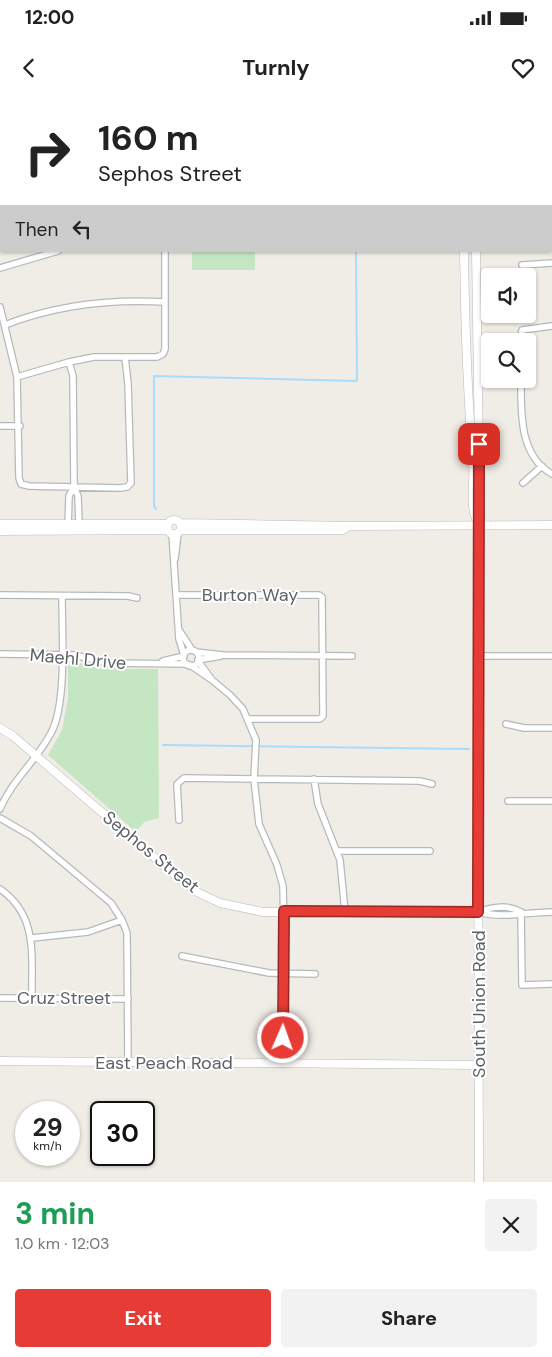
<!DOCTYPE html>
<meta charset="utf-8">
<style>
:root{--surface:#fff;--page:#f2f2f2;--text:#222;--muted:#767676;--accent:#e63c35}
body{margin:0;font-family:"DM Sans",sans-serif;background:var(--page);color:var(--text);height:100vh;display:flex;flex-direction:column;font-size:19px;white-space:nowrap}
*{box-sizing:border-box;margin:0}
p{font-size:16px;color:var(--muted)}
.icon{flex:none;width:28px;height:28px;fill:none;stroke:currentColor;stroke-width:2;stroke-linecap:round;stroke-linejoin:round}
.map{position:relative;height:1082px;overflow:hidden}
.details{display:flex;flex-direction:column;background:var(--surface);flex:1}
.details>*{flex:none}
.hud{position:absolute;left:0px;top:0px;width:552px;height:152px;box-shadow:0 1px 4px #0004;background:#fff;color:var(--text);overflow:hidden}
.fabs{position:absolute;left:481px;top:168px;display:grid;gap:10px}
.fabs a{display:grid;place-items:center;width:55px;height:55px;border-radius:5px;background:var(--surface);box-shadow:0 1px 4px #0004;font-size:25px}
.speed{position:absolute;left:15px;top:1001px;display:flex;gap:10px;font-size:25px;font-weight:700;text-align:center}
.speed>*{display:grid;place-content:center;width:65px;height:65px;border-radius:50%;background:var(--surface);box-shadow:0 1px 4px #0004;line-height:1}
.speed small{font-size:12px;font-weight:400}
.speed .limit{border:2px solid #111;border-radius:8px;background:#fff;color:#111}
.pin{position:absolute;display:grid;place-items:center;width:42px;height:42px;color:#fff;margin:-21px;border-radius:10px;box-shadow:0 2px 8px #0006}
.me{position:absolute;width:55px;margin:-28px;rotate:2deg;stroke-linejoin:round;filter:drop-shadow(0 0 4px #0008)}
.turn{display:flex;align-items:center;gap:18px;height:105px;padding:0 15px;font-size:22px}
.turn .icon{width:65px;height:65px;stroke-width:2.5}
.turn b{display:block;font-size:35px;line-height:42px}
.then{display:flex;align-items:center;height:48px;padding:0 15px;background:#0003;gap:10px;font-size:19px}
.round{display:grid;place-items:center;flex:none;width:52px;height:52px;border-radius:5px;background:var(--page)}
.headline{display:flex;align-items:center;justify-content:space-between;height:85px;padding:0 15px}
h1{font-size:30px;font-weight:700;line-height:38px;color:#1e9e55}
.action{display:flex;gap:10px;margin-top:auto;padding:10px 15px}
.action a{flex:1;height:58px;border-radius:5px;background:var(--accent);color:#fff;font-size:20px;font-weight:700;line-height:58px;text-align:center}
.action a+a{background:var(--page);color:var(--text)}
.status{display:flex;justify-content:space-between;align-items:center;height:35px;padding:0 25px;background:var(--surface);direction:ltr}
.status svg{height:14px;fill:currentColor}
header{display:flex;justify-content:space-between;align-items:center;height:65px;padding:0 15px;background:var(--surface);font-size:22px;font-weight:700}
.map>svg:first-child{display:block}
.green{fill:#c5e6c3}
.lines{fill:none;stroke-linecap:round;stroke-linejoin:round}
.stream{stroke:#a8dcfd;stroke-width:2}
.street-casing{stroke:#b6b9bc;stroke-width:8}
.secondary-casing{stroke:#b7bbbf;stroke-width:9}
.street{stroke:#fff;stroke-width:5.5}
.secondary{stroke:#fff;stroke-width:8}
.route-casing{stroke:#962722;stroke-width:12}
.route{stroke:#e63c35;stroke-width:9}
.labels{text-anchor:middle;stroke-width:4;stroke-linejoin:round;paint-order:stroke}
.street-label{font-size:18px;fill:#5e6266;stroke:#fff}
</style>
<div class="status"><b>12:00</b><svg viewBox="0 0 49 12"><path d="M0 12V9h3v3zM5 12V6h3v6zM10 12V3h3v9zM15 12V0h3v12zM26 1h20v11H26zM47 4h2v5h-2z"/></svg></div>
<header><svg class="icon" aria-label="back" viewBox="0 0 24 24"><path d="M15 5l-7 7 7 7"/></svg>Turnly<svg class="icon" aria-label="heart" viewBox="0 0 24 24"><path d="M12 20l-8-8c-3-5 5-10 8-4 3-6 11-1 8 4z"/></svg></header>
<div class="map">
<svg width="552" height="1082" viewBox="0 0 552 1082">
<rect width="100%" height="100%" fill="#f0ede6"/>
<path class="green" d="M192 151H255V170H192Z
M76 562 104 569H158L159 718 144 722 136 732 48 655 62 630 68 598V565Z"/>
<g class="lines">
<path class="stream" d="M354 0V1
M156 409 154 406V276L357 281 356 151
M163 645 469 649"/>
<defs>
<path id="street" d="M160 0 161 1
M41 1V0
M167 1 168 0
M180 1 182 0
M475 1 552 0
M0 48H1
M522 165 552 163
M0 168 58 151
M0 207 17 277 19 378 21 384 29 386 120 388 127 387 131 383 128 284 125 257
M5 225C56 205 109 199 165 202
M520 241 522 230 552 226
M69 262 73 276 74 387
M17 277 69 262 94 257H157L163 254 165 249V151
M521 279C521 312 519 356 552 374
M0 326H20
M523 383 542 366
M68 427 69 396 74 387 78 396 79 426
M172 434 179 539 184 555
M175 459 178 434
M0 495 128 496 137 498
M177 495H319L322 497 323 616 320 619H249
M179 530 192 550
M183 558a8 8 0 1 1 16 0a8 8 0 1 1-16 0Z
M196 552 223 555 352 556
M0 554 74 555 108 563 187 564
M479 556H552
M198 560 221 556
M163 561 184 556
M198 561 212 580 230 595 243 609 256 640 254 679 259 724 277 765 283 786 285 874 283 964
M190 565 212 580
M506 624 524 628H552
M314 679 318 704 340 760 345 812
M508 701H552
M0 709C12 680 37 660 51 633 67 604 62 531 62 496
M0 718 31 736 111 803 122 820 127 833 128 962
M179 720 177 684 184 678 420 681 432 684
M337 751H430
M0 789C39 816 31 857 32 898
M479 812C503 819 527 812 552 812
M479 812C492 806 509 805 521 812
M521 812 522 885 552 884
M32 838 88 832 122 820
M182 856 269 873 315 874
M0 898 128 899"/>
<path id="secondary" d="M207 0 208 1
M473 0 475 1
M461 1V0
M551 114H552
M464 151C465 222 467 291 473 361 475 381 468 408 479 425
M476 151 480 417 478 657 479 1082
M167 427a7 7 0 1 1 14 0a7 7 0 1 1-14 0Z
M181 423 349 426 552 425
M0 424H168
M181 430H343L349 426
M0 431 168 430
M0 628 13 636 176 776 197 792 220 803 263 812H479
M0 961 479 965"/>
</defs>
<use href="#street" class="street-casing"/>
<use href="#secondary" class="secondary-casing"/>
<use href="#street" class="street"/>
<use href="#secondary" class="secondary"/>
</g>
<g class="lines">
<defs>
<path id="route" d="M283 938 284 811 478 812 479 344"/>
</defs>
<use href="#route" class="route-casing"/>
<use href="#route" class="route"/>
</g>
<g class="labels">
<g class="street-label">
<text x="250" y="501">Burton Way</text>
<text transform="translate(78 559) rotate(5)" y="6">Maehl Drive</text>
<text transform="translate(151 752) rotate(39)" y="6">Sephos Street</text>
<text x="64" y="904">Cruz Street</text>
<text transform="translate(479 904) rotate(-90)" y="6">South Union Road</text>
<text x="164" y="969">East Peach Road</text>
</g>
</g>
</svg>
<div class="fabs">
<a><svg class="icon" aria-label="sound" viewBox="0 0 24 24"><path d="M4 9h4l5-4v14l-5-4H4zM17 9q2 3 0 6"/></svg></a>
<a><svg class="icon" aria-label="search" viewBox="0 0 24 24"><circle cx="10" cy="10" r="6"/><path d="M15 15l6 6"/></svg></a>
</div>
<div class="speed"><div>29<small>km/h</small></div><div class="limit">30</div></div>
<div class="pin" style="left:479px;top:344px;background:#d93025"><svg class="icon" aria-label="arrive" viewBox="0 0 24 24"><path d="M6 21V4h12l-3 4 3 4H6"/></svg></div>
<svg class="me" style="left:283px;top:938px" viewBox="-20 -20 40 40"><circle r="17" fill="#e63c35" stroke="#fff" stroke-width="3"/><path d="M0-11L8 9 0 5-8 9z" fill="#fff"/></svg>
<div class="hud">
<div class="turn"><svg class="icon" aria-label="right" viewBox="0 0 24 24"><path d="M7 20v-9h11M14 6l5 5-5 5"/></svg><div><b>160 m</b>Sephos Street</div></div>
<div class="then">Then<svg class="icon" aria-label="left" viewBox="0 0 24 24"><path d="M17 20v-9H6M10 6l-5 5 5 5"/></svg></div>
</div>
</div>
<section class="details">
<div class="headline"><div><h1>3 min</h1><p>1.0 km · 12:03</p></div><a class="round"><svg class="icon" aria-label="close" viewBox="0 0 24 24"><path d="M6 6l12 12M18 6L6 18"/></svg></a></div>
<div class="action"><a>Exit</a><a>Share</a></div>
</section>
